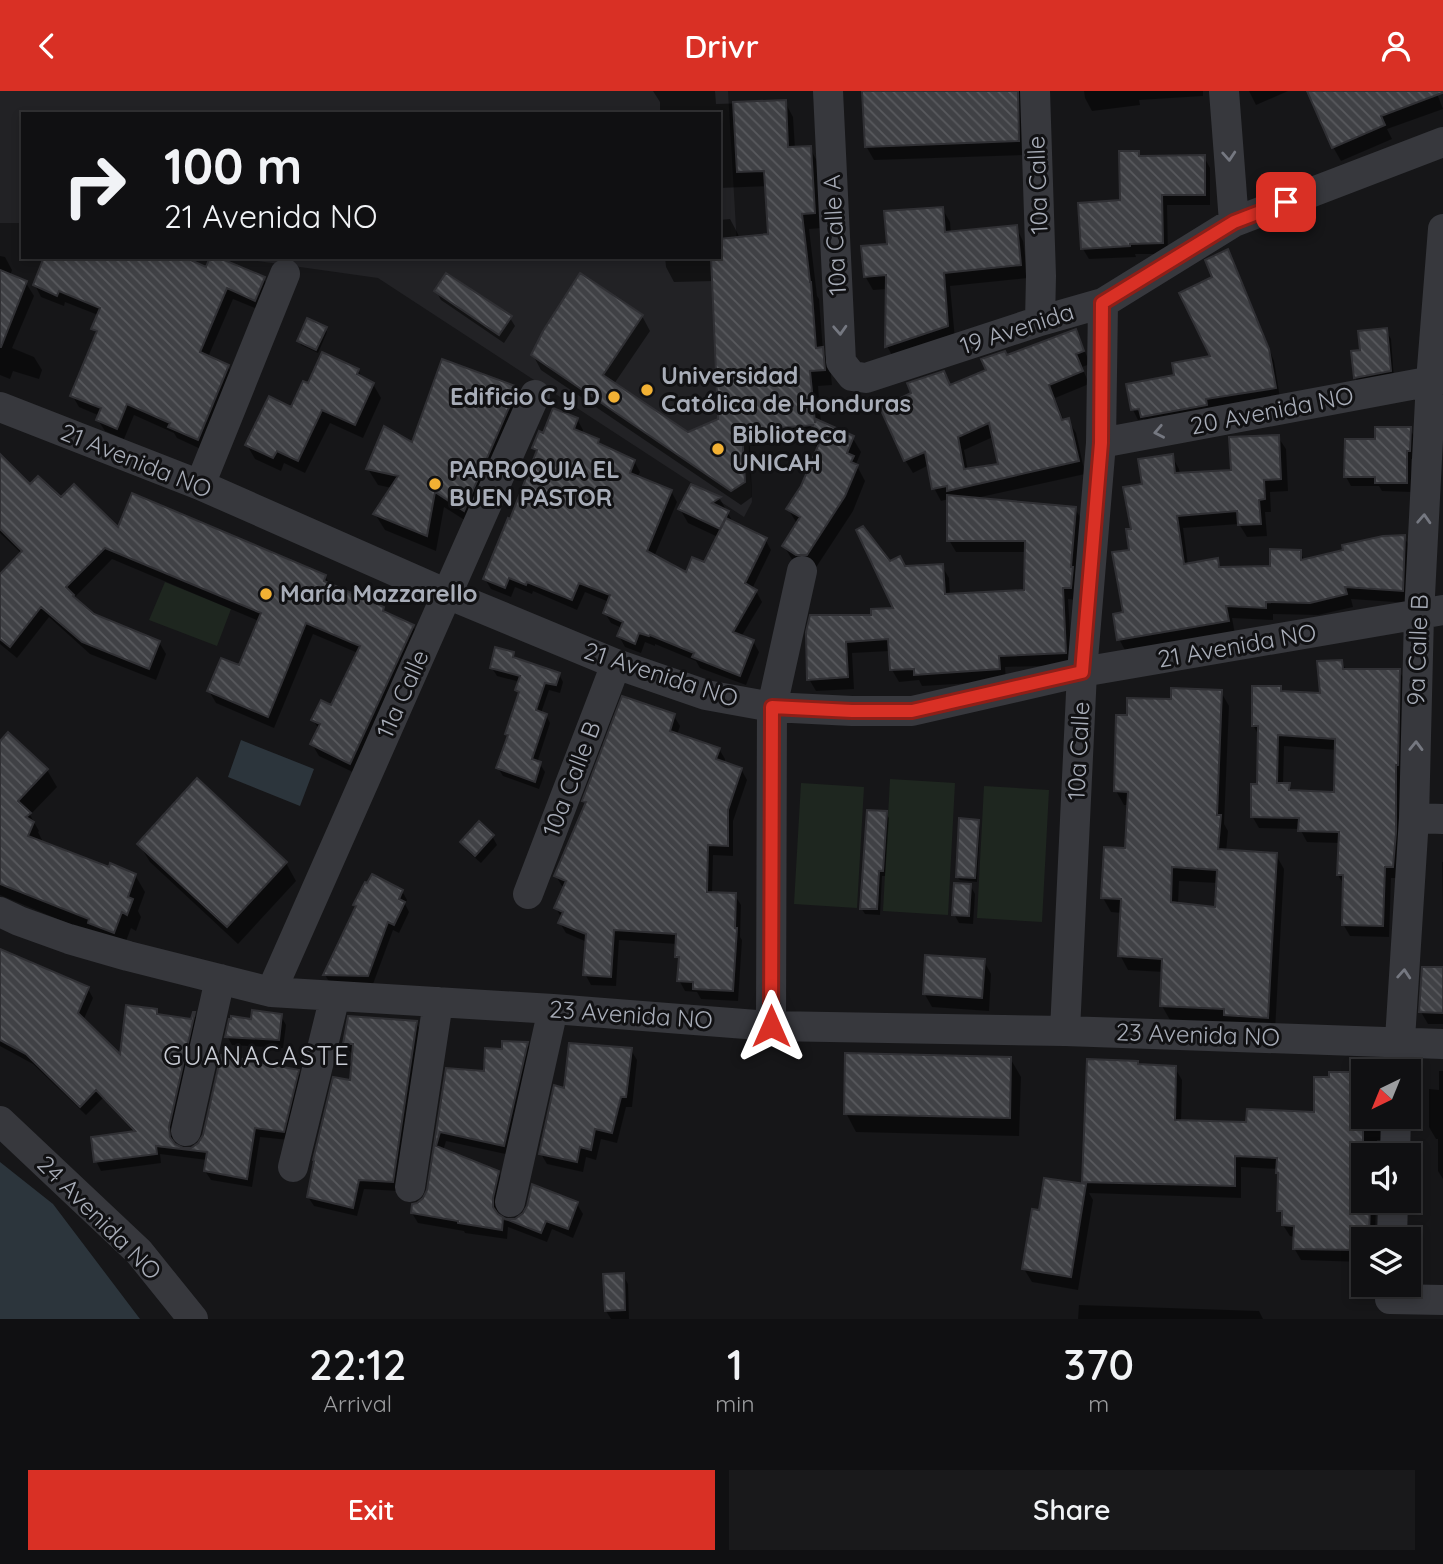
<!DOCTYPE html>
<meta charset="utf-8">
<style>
:root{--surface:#101012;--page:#19191b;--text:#f1f3f6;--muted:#9c9d9f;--line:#303032;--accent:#d93025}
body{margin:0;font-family:Quicksand,sans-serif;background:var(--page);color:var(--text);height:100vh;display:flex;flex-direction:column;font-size:26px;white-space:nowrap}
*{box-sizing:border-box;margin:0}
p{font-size:23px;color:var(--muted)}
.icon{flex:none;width:38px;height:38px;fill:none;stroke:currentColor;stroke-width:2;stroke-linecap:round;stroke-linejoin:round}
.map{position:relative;height:1228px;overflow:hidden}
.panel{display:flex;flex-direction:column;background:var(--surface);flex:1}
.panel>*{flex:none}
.banner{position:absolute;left:21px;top:21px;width:700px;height:147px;border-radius:0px;box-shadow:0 4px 10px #0003,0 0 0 2px var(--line);background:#101012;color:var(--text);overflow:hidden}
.needle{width:46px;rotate:223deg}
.fabs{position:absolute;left:1351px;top:968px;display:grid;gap:14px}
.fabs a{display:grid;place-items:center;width:70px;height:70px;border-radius:0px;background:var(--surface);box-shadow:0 4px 10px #0003,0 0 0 2px var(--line);font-size:35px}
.pin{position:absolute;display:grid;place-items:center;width:60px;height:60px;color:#fff;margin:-30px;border-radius:14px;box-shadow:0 4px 10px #0006}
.me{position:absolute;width:77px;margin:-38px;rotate:0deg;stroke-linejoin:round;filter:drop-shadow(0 0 5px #0008)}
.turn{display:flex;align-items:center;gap:24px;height:147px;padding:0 28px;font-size:32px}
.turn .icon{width:91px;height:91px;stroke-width:2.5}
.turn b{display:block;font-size:49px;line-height:60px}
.eta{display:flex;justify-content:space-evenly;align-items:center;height:119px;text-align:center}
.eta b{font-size:42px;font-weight:600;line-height:49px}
.cta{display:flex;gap:14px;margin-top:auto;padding:14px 28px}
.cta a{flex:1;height:80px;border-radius:0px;background:var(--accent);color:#fff;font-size:28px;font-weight:600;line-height:80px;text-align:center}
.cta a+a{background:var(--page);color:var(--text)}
header{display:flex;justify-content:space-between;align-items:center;height:91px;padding:0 28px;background:var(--accent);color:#fff;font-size:32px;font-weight:600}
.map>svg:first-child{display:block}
.built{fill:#222225}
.garden{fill:#1e261f}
.water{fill:#2c353c}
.shadow{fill:#0007;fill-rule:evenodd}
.building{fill:url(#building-back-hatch);stroke:#303034;stroke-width:2;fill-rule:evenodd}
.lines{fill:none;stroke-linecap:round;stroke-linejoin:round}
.minor{stroke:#37383d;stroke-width:30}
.oneway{stroke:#757881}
.route-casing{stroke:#8d1f18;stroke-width:18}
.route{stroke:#d93025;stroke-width:12}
.poi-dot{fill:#f2b134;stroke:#111113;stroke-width:2.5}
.labels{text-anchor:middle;stroke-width:6;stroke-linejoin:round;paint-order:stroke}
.street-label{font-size:24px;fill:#a8adb8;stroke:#111113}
.poi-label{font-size:24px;font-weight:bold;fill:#a8adb8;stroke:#111113;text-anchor:start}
.neighbourhood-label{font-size:26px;letter-spacing:2px;fill:#c9ccd4;stroke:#111113}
</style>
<header><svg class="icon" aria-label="back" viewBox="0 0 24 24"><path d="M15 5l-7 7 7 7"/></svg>Drivr<svg class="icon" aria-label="person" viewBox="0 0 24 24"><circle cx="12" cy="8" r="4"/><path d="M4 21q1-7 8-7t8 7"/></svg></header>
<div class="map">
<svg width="1443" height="1228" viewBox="0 0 1443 1228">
<defs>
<pattern id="building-back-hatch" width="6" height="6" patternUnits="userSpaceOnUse" patternTransform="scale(1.75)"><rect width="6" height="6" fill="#404145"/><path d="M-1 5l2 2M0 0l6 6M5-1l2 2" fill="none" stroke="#595a5e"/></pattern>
</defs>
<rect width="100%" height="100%" fill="#161618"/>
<path class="built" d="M0 0H728L752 411 744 426 378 187 251 169 243 166H719V23H23V132H0Z"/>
<path class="garden" d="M165 491 231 518 217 555 149 529Z
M890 688 955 692 948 824 883 820Z
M801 692 864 696 857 817 794 813Z
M984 695 1049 699 1042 831 977 827Z"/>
<path class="water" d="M241 649 314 678 300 715 228 686Z
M0 1071 53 1113 140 1228H0Z"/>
<path class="shadow" d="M653 0H715L716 13 785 11 793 26 795 58 810 57 818 72 822 137 809 138 817 205 819 208 823 260 830 273 832 294 818 295 821 332 852 346 861 361 856 373 865 390 853 420 815 478 793 470 784 455 798 434 788 418 803 395 818 359 813 350 750 355 752 406 741 414 541 279 533 264 642 225 650 240 614 293 688 342 720 329 714 190 674 191 666 176 665 166H719V129L730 128 738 143 739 148 770 144 767 95 719 97V23H660V11Z
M863 0H1025L1026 64 874 69 866 55Z
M1084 0H1203V5L1139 9 1140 14 1092 20 1085 7Z
M1249 0H1288L1256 14Z
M1309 0H1436L1443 18 1387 38 1392 48 1341 70 1333 56Z
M1138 62 1141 67 1204 66 1210 77V114H1167L1168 163H1135L1136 166 1089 168 1083 158 1121 111Z
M942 117 950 131 951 143 1016 136 1023 150 1028 187 950 195 955 248 894 268 887 255V198L873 199 865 185 889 155Z
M0 165 5 166 12 179 10 185 26 192 34 205 12 257 34 266 42 279 39 288 13 280 10 288 0 284Z
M1233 170 1274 270 1280 307 1149 336 1144 328 1138 329 1133 319 1176 286 1213 267 1214 187Z
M207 178 264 188 270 200 262 220 233 208 208 266 228 275 234 287 205 360 177 347 174 342 134 324 124 348 105 340 98 329 100 325 79 316 72 304 97 245 93 237 98 224 65 211 64 215 41 206 35 194Z
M436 200 510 227 515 235 504 252 441 209Z
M325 237 327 241 318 262 301 254 299 250Z
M1386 239 1391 248 1394 289 1360 295 1355 286 1362 261Z
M1075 240 1082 253 1090 273 1082 276 1089 293 1055 307 1064 330 1068 329 1076 342 1085 383 976 407 1075 418 1082 429 1077 509 1068 508 1072 574 1005 576 1006 590 922 595 919 589 899 591 892 579 890 560 852 562 854 598 816 600 809 588 808 542 896 518 889 473 905 477 942 475 949 487 950 504 1026 501 1027 461H956L949 449V408L941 410 934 397 929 374 913 382 905 369 951 295 988 280 1007 266ZM993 346 1000 375 968 380 964 359Z
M358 279 363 288 373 293 381 307 363 347 330 332 305 382 284 372 281 380 255 368 247 354 292 318 309 295Z
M517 297 527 314 474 435 444 416 436 460 385 439 375 423 392 397 378 394 368 378Z
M577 328 583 339 582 343 598 349 602 356 634 370 640 381 637 387 671 400 677 411 654 466 686 483 705 474 718 446 688 432 680 418 691 395 720 408 734 433 765 448 771 459 752 498 756 500 762 511 741 546 753 550 759 561 746 594 700 577 696 570 655 553V555L645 551 641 562 625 556 619 545 622 537 611 532 605 522 609 511 585 501 577 519 533 500 532 503 515 496 511 506 491 498 485 488 511 430 538 363 534 357 544 344ZM762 452H766L742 500 739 499Z
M1410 338 1415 347 1414 368H1411V401L1382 400 1379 395H1351L1346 386 1377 349Z
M1278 346 1286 358 1288 400 1270 401 1271 421H1265L1267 445 1247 446 1239 433 1183 437 1188 474 1217 469 1222 478 1271 476 1300 461 1305 470 1404 446 1411 458 1409 512 1351 508 1353 516 1318 524 1273 523V529L1232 527 1235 543 1126 561 1119 548 1125 523 1133 439 1144 394 1172 365 1179 378 1180 384 1232 380Z
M0 371 31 395 61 409 119 439 325 485 331 495 383 517 386 523 413 535 420 547 357 683 319 665 312 653 319 638 313 629 331 616 358 562 313 543 274 637 216 612 209 600 240 576 259 530 112 468 74 507 93 525 159 551 166 563 156 589 90 563 49 526 17 567 0 553V486L22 463 0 442Z
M513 563 516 568 559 583 563 591 560 602 549 599 541 622 546 624 550 632 537 672 540 673 545 681 539 698 503 685 498 677 509 646 507 643 520 604 517 599 520 591 497 585 492 577Z
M1341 570 1347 580H1399L1406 591 1399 787H1391L1389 846 1350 845 1343 833 1344 794 1338 784 1340 752 1307 751 1300 738 1259 737 1252 725 1259 695V645L1253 634 1280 597 1282 601 1322 604ZM1284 655 1337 659 1336 702 1293 701 1289 694H1283Z
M1221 601 1229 615 1224 733 1228 740 1226 761 1276 764 1284 778 1275 940 1170 929 1162 915 1164 881 1128 879 1120 864 1122 822 1111 821 1103 807 1127 759 1129 714H1124L1116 700 1128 625 1173 610ZM1179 790 1218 792 1216 818 1178 813Z
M674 625 680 635 677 644 719 658 725 668 724 673 741 678 747 689 733 730V765L713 764 712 803H734L741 814 740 846 742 849 738 910 701 908 697 901 685 900 679 889 680 871 677 865V853L619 849 616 895 591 894 585 883 587 851 566 842 560 832 562 828 556 817 565 796 562 795 556 785 587 714 584 710Z
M0 653 47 679 57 696 30 724 39 740 38 741 42 749 41 752 110 778 135 784 145 801 138 820 141 826 136 840 131 837 123 858 96 844 0 804Z
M886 722 889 727 885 785H882L880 824 865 823 861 817Z
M978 730 980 734 977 791 960 789 957 786Z
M492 745 497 754 481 772 467 760 462 752Z
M139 753 286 772 296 790 238 853 150 771Z
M1442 771H1443V820V819Z
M368 794 402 800 407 809 405 813 409 821 399 842 393 839 373 893 330 892 325 884 357 817 355 814Z
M970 794 975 803 973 833 959 832 954 823Z
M0 859 88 898 93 907 83 930 121 967 156 920 159 926 193 930 194 923 199 932 173 1047 174 1055 182 1059H191L298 980 303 990 289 1049 260 1046 252 1096 211 1089 205 1080 207 1069 160 1063 161 1072 101 1080 96 1070 135 1042 103 1007 86 1024 33 973 0 955Z
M984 870 991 883 989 920 932 916 924 902Z
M1443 878V933H1428L1421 921Z
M281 925 286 934 283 957 232 954 227 945 252 930Z
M416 932 422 941 398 1100 364 1098 357 1125 314 1115 308 1106 351 991 354 962H351L345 952Z
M527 952 532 962 510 1064 446 1050 443 1060 498 1081 504 1091 498 1118V1125L505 1130H515L577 1113 583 1123 573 1147 552 1138 547 1151 508 1136 507 1148 465 1142 464 1140 418 1132 412 1122 425 1109 429 1099 447 979 486 982 503 960Z
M631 959 637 969 632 1016H626L617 1052 601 1048 596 1069 586 1066 583 1081 547 1073 541 1063 566 999Z
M1010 967 1021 986 1019 1045 856 1041 846 1022Z
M1138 975 1175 977 1182 989 1181 1031 1248 1033 1316 1023 1331 988V983H1363V1026H1384V1049H1377V1064H1363V1110H1376L1375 1148H1363V1171L1301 1169 1294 1157 1295 1146 1290 1145 1283 1134 1284 1127 1279 1119 1280 1084 1278 1078 1241 1076V1107L1089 1102 1093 1109 1078 1199 1032 1191 1024 1178 1041 1121 1046 1089 1087 1095 1084 1090Z
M1439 980H1443V1088L1438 1080V1048H1436L1429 1036V998L1439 999Z
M623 1184 628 1193 629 1228H611L606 1220Z
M1079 1214 1259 1220 1263 1228H1078Z"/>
<path class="building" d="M862 0H1018L1019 50 865 56Z
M1307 0H1442V2L1381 25 1385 34 1332 57Z
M786 9 788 56 811 55 815 122 802 123 810 191H811L816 257 823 256 825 279 810 280 815 332 816 328 854 345 847 362 854 365 851 371 858 374 845 405 807 464H796L782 455 800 426 786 418 801 395 820 350 809 346 813 334 742 340 745 391 731 400 531 264 543 240 580 182 643 224 603 284 688 341 718 328 711 166H719V148L768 143 764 80 737 81 733 11Z
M1119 60H1139V65L1205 64V104H1162L1163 152 1130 153V155L1081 158 1078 112 1120 109Z
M943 116 945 141 1017 134 1021 174 944 182 948 235 885 256 886 184 864 186 861 155 887 153 884 120Z
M1228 158 1269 258 1276 297 1206 308 1207 314 1141 326 1139 318 1131 319 1126 293 1174 284 1172 272 1210 265 1179 202 1212 186 1205 169Z
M44 166H184L206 176 210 166H217L265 186 255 210 227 197 200 261 229 274 198 349 168 336 170 332 127 313 117 338 96 329 101 317 70 305 97 240 91 238 100 217 59 200 57 205 33 194Z
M0 179 27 190 1 256H0Z
M446 182 512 225 499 244 434 200Z
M307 227 327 236 316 259 297 250Z
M1387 237 1391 280 1354 287 1351 260 1360 259 1358 240Z
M1076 238 1084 260 1076 263 1083 280 1049 294 1062 329 1069 327 1079 370 947 400V395L932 398 925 361 904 370 880 317 911 302 907 292 944 280 950 294 986 279 981 268 1005 260 1007 264ZM989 332 998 373 964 378 958 346Z
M322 261 359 278 357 283 374 292 355 334 322 319 298 370 277 360 273 367 245 354 269 305 291 316 303 290 308 292Z
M442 268 518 296 464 420 435 401 427 445 373 423 398 385 366 378 384 335 412 351Z
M553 317 578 327 574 338 599 348 598 352 635 369 630 382 672 399 647 460 686 481 692 466 704 471 726 427 767 447 745 492 757 499 733 541 754 549 740 585 692 566 694 562 650 544 649 545 639 542 635 553 617 545 623 531 603 522 610 504 579 492 572 509 527 491 526 494 509 487 505 497 483 488 508 427 510 428 537 359 532 357 539 340 543 342Z
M1375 336H1411L1410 360H1407V392H1375V386H1344L1345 348H1375Z
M1279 344 1281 388 1264 389 1265 408 1259 409 1261 433 1238 434 1237 420 1177 425 1184 473 1218 467 1219 476 1270 475V458L1301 459V469L1343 459 1342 454 1383 445 1405 444 1403 500 1345 496 1347 503 1310 512 1266 511V517L1226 515 1229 530 1117 549 1113 523 1123 521 1112 461 1129 459 1126 438H1131L1123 396 1142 393 1138 368 1173 363 1175 382 1231 379 1229 346Z
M0 363 30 393 38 385 61 406 74 393 118 436 132 402 326 484 324 490 384 516 383 520 414 534 350 673 310 653 320 633 311 629 321 609 331 614 360 555 306 532 268 626 207 600 221 567 239 574 261 522 105 457 66 496 74 504 73 505 94 523 160 550 149 578 82 551 41 516 10 556 0 548V483L22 460 0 438Z
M691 393 721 406 712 412 729 420 720 438 678 418Z
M947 404 1076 416 1071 476H1073L1071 497H1063L1066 562 999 565 1000 578 914 584V578L890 579 888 548 846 551 848 586 807 589 806 541 810 524H871V518L893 517 856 439 863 435 890 470 900 465 905 475 943 473 945 503 1024 499 1025 450H947Z
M495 556 514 561 513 566 560 582 556 594 545 592 536 619 547 623 532 668 541 671 535 691 496 677 508 644 505 643 519 601 515 599 520 585 490 577Z
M1342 569 1343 578H1400L1398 674H1396V741L1393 776H1385L1383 835 1342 834 1343 784H1337L1339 741 1298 740 1299 727 1251 726V693H1257L1258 635H1252V595H1281V600L1320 602 1317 570ZM1278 644 1335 648 1334 701 1289 699 1290 692H1277Z
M1171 597 1222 599 1217 724H1221L1218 758 1277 762 1268 927 1224 924V918L1160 915 1162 868 1118 865 1121 808 1101 807 1104 756 1125 757 1128 701 1114 700 1116 624H1127V607L1171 608ZM1172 776 1217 779 1215 816 1171 811Z
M622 605 675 623 670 640 720 657 716 668 742 677 728 719V755L708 754 707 801 736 802 735 837H737L733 900 693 898V891L677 890 679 866H675L676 843 614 839 611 886 583 884 586 843 558 832 563 821 554 817 566 790 554 785 586 711 582 710Z
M8 641 48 678 18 710 31 722 26 726 34 731 28 745 109 776 110 772 136 783 128 806 133 808 127 824 122 821 114 842 88 832 89 828 0 793V650Z
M197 687 287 771 227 836 137 753Z
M867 719 887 720 883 780H879L877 818H860Z
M959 727 979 729 975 787 956 786Z
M479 730 494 744 475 765 460 751Z
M372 783 403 799 399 808 405 811 394 834 388 831 368 885 323 884 356 815 353 814 365 791 367 792Z
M954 792 971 793 969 825 952 824Z
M0 858 89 896 78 922 120 963 126 914 157 918V923L191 928 193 921H195L169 1036 170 1046 175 1053 183 1057H191L198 1052 203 1044 221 964 299 979 284 1041 255 1037 247 1088 204 1080 207 1061 156 1055 157 1063 94 1071 91 1046 135 1040 96 999 80 1016 26 963 0 949Z
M925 864 985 868 982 907 923 903Z
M1422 876H1443V922L1419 921Z
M252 919 282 923 279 949 225 946 229 928H231V925L251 928Z
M348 925 417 930 393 1091 359 1089 353 1117 307 1106 314 1070 313 1069 333 986 350 989 353 953H343Z
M502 950 528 951 504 1055 440 1041 436 1055 499 1080 493 1107V1116L498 1123 506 1128H515L523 1122 527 1115 532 1093 578 1111 568 1138 546 1130 541 1142 503 1127 502 1139 458 1132V1130L411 1122 412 1113 417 1112 423 1107 427 1099 446 977 484 980 485 957 502 958Z
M569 952 632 957 626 1006H621L612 1042 595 1038 591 1059 580 1056 577 1071 539 1063 554 994 564 997Z
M845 962 1011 966 1010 1027 844 1023Z
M1087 968 1138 970V973L1176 975 1175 1029 1246 1031 1247 1018 1314 1021V986H1329V981H1363V1110H1370L1369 1146H1359L1358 1159 1293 1158 1294 1135 1282 1134V1120H1277L1278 1082H1276L1277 1067 1235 1065V1095L1082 1091Z
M1044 1087 1086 1093 1071 1186 1022 1178 1032 1118 1039 1119Z
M624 1182 625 1219 605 1220 603 1183Z"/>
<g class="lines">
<path class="minor" d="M828 0 841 271 852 285 866 287 1040 230 1103 212 1234 131 1443 51
M1035 0 1041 185 1040 230
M1224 0 1234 131
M0 316 200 394 447 503 616 573 706 604 772 616 852 620H912L1082 581 1443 519
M1101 352 1443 288
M200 394 285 183
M1414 727 1443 728
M528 803 616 573
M0 821 19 830 69 848 128 865 271 901 553 918 771 935 1065 940 1443 953
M271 901 535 304
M771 935 772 616 802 480
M1065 940 1082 581 1101 352 1103 212
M1398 980 1414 727 1419 524 1431 290 1443 138
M0 1030 139 1161 193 1228
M186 1040 220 888
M1395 1064 1396 1026
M293 1076 335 905
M410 1096 438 911
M510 1111 553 918
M1392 1148 1393 1110
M1390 1208 1443 1209"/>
</g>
<defs><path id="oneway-chevron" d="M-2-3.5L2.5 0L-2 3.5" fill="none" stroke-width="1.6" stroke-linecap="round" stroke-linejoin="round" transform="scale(1.75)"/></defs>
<g class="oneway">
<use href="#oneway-chevron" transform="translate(1229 65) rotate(86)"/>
<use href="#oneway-chevron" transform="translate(840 239) rotate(87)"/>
<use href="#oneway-chevron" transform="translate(1159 341) rotate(169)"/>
<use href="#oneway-chevron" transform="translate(1424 428) rotate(-87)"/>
<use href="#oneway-chevron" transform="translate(1416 655) rotate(-89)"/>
<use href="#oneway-chevron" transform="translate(1404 883) rotate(-86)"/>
</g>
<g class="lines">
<defs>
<path id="route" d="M771 935 772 616 852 620H912L1082 581 1101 352 1102 212 1234 131 1286 111"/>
</defs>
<use href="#route" class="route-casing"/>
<use href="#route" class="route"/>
</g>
<g class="poi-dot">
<circle cx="647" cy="299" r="7"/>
<circle cx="614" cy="306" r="7"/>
<circle cx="718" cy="358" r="7"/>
<circle cx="435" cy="393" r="7"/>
<circle cx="266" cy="503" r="7"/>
</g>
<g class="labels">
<g class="street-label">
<text transform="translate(1038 94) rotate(-92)" y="8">10a Calle</text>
<text transform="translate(835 144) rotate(-93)" y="8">10a Calle A</text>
<text transform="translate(1017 238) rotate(-18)" y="8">19 Avenida</text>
<text transform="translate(1272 320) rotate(-11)" y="8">20 Avenida NO</text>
<text transform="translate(136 370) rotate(22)" y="8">21 Avenida NO</text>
<text transform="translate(1237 555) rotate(-10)" y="8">21 Avenida NO</text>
<text transform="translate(1418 559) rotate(-88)" y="8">9a Calle B</text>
<text transform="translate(661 584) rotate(18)" y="8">21 Avenida NO</text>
<text transform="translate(403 603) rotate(-66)" y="8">11a Calle</text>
<text transform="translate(1079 660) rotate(-87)" y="8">10a Calle</text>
<text transform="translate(572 688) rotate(-69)" y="8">10a Calle B</text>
<text transform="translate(631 924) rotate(4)" y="8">23 Avenida NO</text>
<text transform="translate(1198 944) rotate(2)" y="8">23 Avenida NO</text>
<text transform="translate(99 1127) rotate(45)" y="8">24 Avenida NO</text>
</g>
<g class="poi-label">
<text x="661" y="293">Universidad<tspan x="661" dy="28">Católica de Honduras</tspan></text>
<text x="600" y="314" text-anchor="end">Edificio C y D</text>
<text x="732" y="352">Biblioteca<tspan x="732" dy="28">UNICAH</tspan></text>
<text x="449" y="387">PARROQUIA EL<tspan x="449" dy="28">BUEN PASTOR</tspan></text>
<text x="280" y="511">María Mazzarello</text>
</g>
<g class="neighbourhood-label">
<text x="257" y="974">GUANACASTE</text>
</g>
</g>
</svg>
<div class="fabs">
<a><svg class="needle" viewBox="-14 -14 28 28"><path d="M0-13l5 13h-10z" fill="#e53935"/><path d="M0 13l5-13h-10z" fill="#9c9d9f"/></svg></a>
<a><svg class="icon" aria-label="sound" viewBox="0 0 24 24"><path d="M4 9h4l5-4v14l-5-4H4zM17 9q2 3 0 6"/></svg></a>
<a><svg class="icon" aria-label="layers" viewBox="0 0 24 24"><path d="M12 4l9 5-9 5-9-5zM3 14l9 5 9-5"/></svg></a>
</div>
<div class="pin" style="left:1286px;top:111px;background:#d93025"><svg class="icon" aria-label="arrive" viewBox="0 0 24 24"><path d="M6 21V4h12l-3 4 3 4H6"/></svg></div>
<svg class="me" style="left:771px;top:935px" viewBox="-20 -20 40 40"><path d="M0-17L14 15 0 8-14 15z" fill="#d93025" stroke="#fff" stroke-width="4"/></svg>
<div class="banner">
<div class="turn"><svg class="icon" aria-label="right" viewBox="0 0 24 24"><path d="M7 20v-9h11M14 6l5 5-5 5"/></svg><div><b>100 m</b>21 Avenida NO</div></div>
</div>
</div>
<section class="panel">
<div class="eta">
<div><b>22:12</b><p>Arrival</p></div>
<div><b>1</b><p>min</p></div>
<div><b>370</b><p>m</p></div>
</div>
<div class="cta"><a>Exit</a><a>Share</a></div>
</section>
